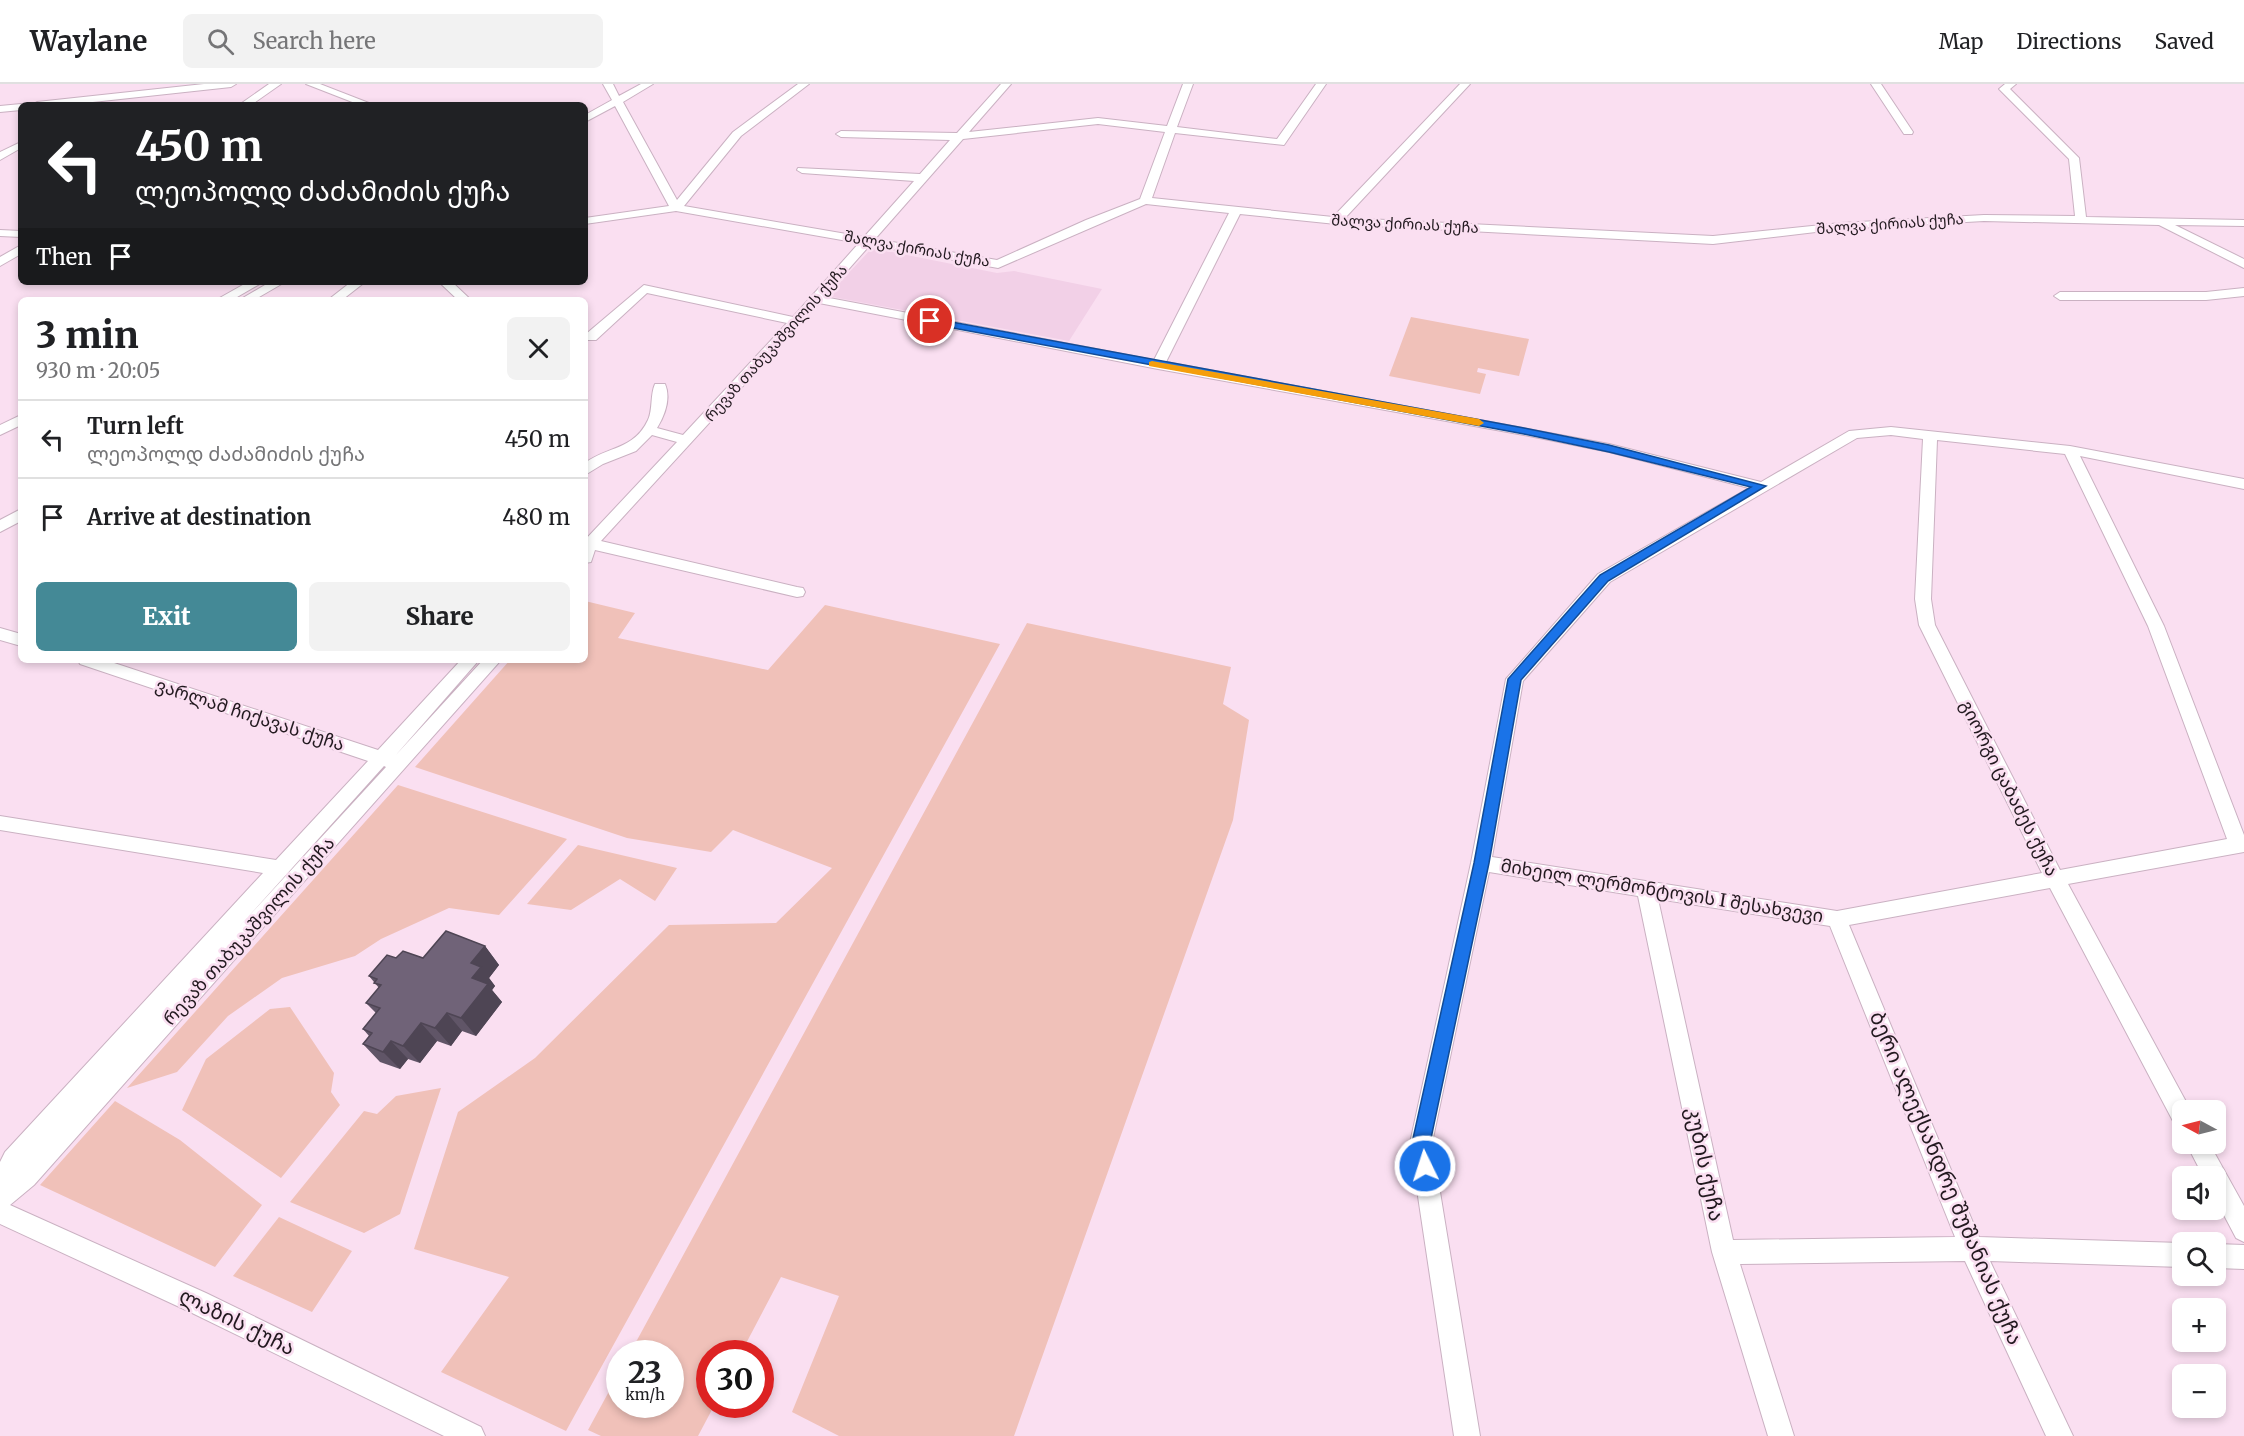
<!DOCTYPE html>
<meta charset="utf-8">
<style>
:root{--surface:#fff;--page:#f2f2f2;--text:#202124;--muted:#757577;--line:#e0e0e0;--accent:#448996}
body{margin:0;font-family:Merriweather,"Noto Sans Georgian",serif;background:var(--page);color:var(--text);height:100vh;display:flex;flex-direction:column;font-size:22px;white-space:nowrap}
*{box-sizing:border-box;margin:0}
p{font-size:20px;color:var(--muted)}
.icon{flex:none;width:33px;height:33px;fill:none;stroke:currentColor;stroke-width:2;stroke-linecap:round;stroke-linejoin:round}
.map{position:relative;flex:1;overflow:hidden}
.details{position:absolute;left:18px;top:213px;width:570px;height:366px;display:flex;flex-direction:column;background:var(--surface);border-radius:9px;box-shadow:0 3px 9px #0003}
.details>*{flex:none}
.top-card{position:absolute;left:18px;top:18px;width:570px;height:183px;border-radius:9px;box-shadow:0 3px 9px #0003;background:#202124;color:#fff;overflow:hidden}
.needle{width:39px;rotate:277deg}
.tools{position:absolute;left:2172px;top:1016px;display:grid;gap:12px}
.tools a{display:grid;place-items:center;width:54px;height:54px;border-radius:9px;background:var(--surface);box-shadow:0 3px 9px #0003;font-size:30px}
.speed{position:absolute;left:606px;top:1256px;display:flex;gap:12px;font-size:30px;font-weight:700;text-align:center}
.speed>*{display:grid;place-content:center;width:78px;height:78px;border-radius:50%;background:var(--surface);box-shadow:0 3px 9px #0003;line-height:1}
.speed small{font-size:15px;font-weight:400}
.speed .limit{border:9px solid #d22;background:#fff;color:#111}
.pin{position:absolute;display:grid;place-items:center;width:51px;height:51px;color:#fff;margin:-26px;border:3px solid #fff;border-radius:50%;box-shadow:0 2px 6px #0007}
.me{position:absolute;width:66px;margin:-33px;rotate:356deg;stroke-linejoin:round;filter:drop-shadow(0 0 4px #0008)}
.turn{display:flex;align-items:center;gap:21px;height:126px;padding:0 18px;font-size:27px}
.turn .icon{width:78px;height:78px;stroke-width:2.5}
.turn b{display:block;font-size:42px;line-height:51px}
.then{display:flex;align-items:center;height:57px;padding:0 18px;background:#0003;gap:12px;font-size:22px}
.round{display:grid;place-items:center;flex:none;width:63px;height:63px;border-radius:9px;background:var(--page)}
.summary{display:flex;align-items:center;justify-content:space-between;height:102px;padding:0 18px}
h1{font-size:36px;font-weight:800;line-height:45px}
.cta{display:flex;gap:12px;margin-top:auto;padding:12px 18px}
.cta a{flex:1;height:69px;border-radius:9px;background:var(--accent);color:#fff;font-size:24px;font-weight:800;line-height:69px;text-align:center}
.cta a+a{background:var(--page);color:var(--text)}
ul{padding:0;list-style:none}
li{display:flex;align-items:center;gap:18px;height:78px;padding:0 18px;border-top:2px solid var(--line)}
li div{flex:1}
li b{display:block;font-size:22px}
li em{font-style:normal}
header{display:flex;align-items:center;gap:36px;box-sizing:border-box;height:84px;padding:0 30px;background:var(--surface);border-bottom:2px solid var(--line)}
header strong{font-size:28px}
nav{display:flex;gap:33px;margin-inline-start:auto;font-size:21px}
.search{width:420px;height:54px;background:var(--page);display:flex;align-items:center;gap:15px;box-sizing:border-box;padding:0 21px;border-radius:9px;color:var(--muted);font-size:22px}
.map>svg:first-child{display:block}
.built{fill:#f2d0e7}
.green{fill:#f0c1b9}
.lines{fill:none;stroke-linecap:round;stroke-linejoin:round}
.minor-casing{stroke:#cab1c2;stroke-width:2}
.minor{fill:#fff;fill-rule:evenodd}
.wall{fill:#605567}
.shaded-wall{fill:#4e4554}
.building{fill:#706378;stroke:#4e4554;stroke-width:1.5}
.route{fill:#1a73e8;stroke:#114b97;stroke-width:1.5}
.slow{fill:#f59e0b}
.labels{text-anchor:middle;stroke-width:5;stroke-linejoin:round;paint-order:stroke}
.far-street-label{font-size:15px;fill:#22191f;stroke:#fadff1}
.street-label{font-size:18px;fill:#22191f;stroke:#fadff1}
.near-street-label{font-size:21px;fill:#22191f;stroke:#fadff1}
</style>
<header>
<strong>Waylane</strong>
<div class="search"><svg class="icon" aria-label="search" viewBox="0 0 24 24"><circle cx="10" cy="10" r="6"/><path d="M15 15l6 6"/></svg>Search here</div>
<nav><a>Map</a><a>Directions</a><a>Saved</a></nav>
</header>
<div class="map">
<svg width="2244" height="1352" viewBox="0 0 2244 1352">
<rect width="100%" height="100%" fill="#fadff1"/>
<path class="built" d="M872 164 997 189 1014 187 1102 205 1069 257 827 212Z"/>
<path class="green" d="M1411 233 1529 255 1519 292 1478 284 1477 288 1486 290 1480 310 1389 292Z
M585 517 635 529 618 554 768 586 825 521 1000 560 566 1347 441 1288 509 1193 414 1165 458 1028 535 974 669 841 776 839 832 784 733 746 711 768 627 754 415 683 510 576H585Z
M1027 539 1231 583 1223 620 1249 636 1233 736 1014 1352H839L792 1328 839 1212 781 1193 741 1269H710V1320H715L698 1352H601L588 1346 619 1289 620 1320H670V1269H630Z
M398 701 567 755 499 831 449 824 381 855 355 872 282 894 228 932 177 988 127 1004Z
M578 761 677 784 655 817 620 795 571 826 527 820Z
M290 923 334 989 331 1008 340 1021 281 1094 182 1026 206 975 270 925Z
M441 1004 400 1130 364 1149 290 1118 364 1027 377 1030 396 1012Z
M115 1017 180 1056 262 1121 215 1183 40 1101Z
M279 1133 352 1167 312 1228 233 1192Z"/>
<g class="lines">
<defs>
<path id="minor" d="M204 0H236L231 3 65 21H32L37 18Z
M269 0H281L251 21H239Z
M306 0H320L374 21H360Z
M603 0H613L619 12 641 0H653L623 18 677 116 733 48 798 0H809L741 52 684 122 864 153 914 97 802 89 797 86 798 84 920 90 950 56 841 53 836 50 841 47 957 49 1001 0H1011L969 48 1098 34 1167 42 1183 0H1193L1177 43 1277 55 1316 0H1326L1284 61 1175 49 1152 114 1333 133 1460 0H1470L1345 134 1713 152 1841 139 1984 131 2075 132 2069 75 1999 5 2005 0H2016L2010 5 2079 74 2086 133 2244 136V142L2175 141 2244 175V184L2159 141 1984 137 1841 145 1713 160 1336 140 1240 130 1166 278 1609 360 1761 398 1849 347 1891 343 2070 362 2244 395V405L2080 372 2164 542 2244 751V768L2068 800 2190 1025 2182 1026V1042L2174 1039 2050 804 1849 841 1979 1153 2182 1159V1183L1990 1177 2073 1352H2046L1965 1177 1740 1180 1794 1352H1768L1712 1168 1638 812 1489 788 1432 1059 1480 1352H1454L1410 1059 1471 779 1506 595 1598 490 1749 404 1609 368 1524 351 1158 285 819 219 601 457 797 503 803 504 805 508 803 512 797 513 595 466 591 478 585 479V456L677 358 652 351 636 367 603 380 585 391V379C608 362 634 366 648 336 653 325 650 311 655 300H665C671 314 665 331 657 344L683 351 787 239 647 209 596 256H586V250L644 201 793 233 859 159 676 127 585 140V134L669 122 615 22 585 38V31L612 16ZM1098 40 1165 48 1140 115 1086 136 997 176 875 155 963 55ZM1146 120 1229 129 1154 276 824 213 870 161 998 184ZM1891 351 1923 355 1915 515 1919 541 2042 789 1837 827 1492 773 1523 597 1610 498 1857 354ZM1937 356 2065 370 2148 542 2227 755 2060 786 1935 541 1931 515ZM1658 815 1830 842 1955 1153 1733 1156Z
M1871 0H1881L1913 48 1912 50H1904Z
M21 20 25 21H21V26L0 28V22Z
M21 58V64L0 76V68Z
M0 146 21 147V153L0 152Z
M21 161V170L0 182V173Z
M248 198H263L232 216H216Z
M270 198H285L254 216 241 215Z
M351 198H365L342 216H328Z
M439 198H452L471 216H458Z
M2244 204V212L2206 216H2060L2054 212 2060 208H2206Z
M21 331V341L0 351V341Z
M21 425V437L0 448V436Z
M0 544 21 550V562L0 556Z
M78 576H105L378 666 461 576H479L395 672 483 576H501L34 1101 10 1121 206 1209 481 1343 485 1352H444L188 1227 0 1140V1078L5 1068 263 789 0 746V732L276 776 368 677 80 580ZM384 682 386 683 237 845Z
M2186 1059H2209L2244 1122V1158L2236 1154 2216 1116V1092H2203Z
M2216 1160 2244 1161V1185L2216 1184Z"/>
</defs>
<use href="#minor" class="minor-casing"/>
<use href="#minor" class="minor"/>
</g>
<path class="wall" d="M485 862 499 881 489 894 495 902 492 906 502 918 476 952 462 947 451 962 437 957 420 979 408 975 400 985 380 978 363 960 369 952 363 945 376 929 366 919 379 904 369 892 396 874H423Z"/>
<path class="shaded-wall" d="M485 862 499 881 489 894 495 902 492 906 502 918 476 952 461 934 471 879Z
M447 929 462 947 451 962 435 944Z
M421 939 437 957 420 979 403 962Z
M391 957 408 975 400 985 383 968Z"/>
<path class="building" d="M446 847 485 862 471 879 481 883 472 894 488 900 461 934 447 929 435 944 421 939 403 962 391 957 383 968 363 960 372 949 363 945 380 924 366 919 381 901 374 899 377 895 369 892 387 871 396 874 403 867 423 874Z"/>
<path class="route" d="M930 234 1524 344 1609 361 1766 402 1608 497 1521 596 1489 779 1430 1059 1433 1082 1431 1088 1425 1090 1418 1088 1412 1059 1474 779 1508 595 1600 491 1751 403 1609 368 1524 350 926 239 925 237Z"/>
<path class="slow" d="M1152 277 1479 335 1484 339 1479 342 1149 282V278Z"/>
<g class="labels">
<g class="far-street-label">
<text transform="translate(1405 140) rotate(3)" y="5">შალვა ქირიას ქუჩა</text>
<text transform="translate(1890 140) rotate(-4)" y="5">შალვა ქირიას ქუჩა</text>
<text transform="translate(917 165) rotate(10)" y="5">შალვა ქირიას ქუჩა</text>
<text transform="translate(776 259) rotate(-48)" y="5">რევაზ თაბუკაშვილის ქუჩა</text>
</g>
<g class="street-label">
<text transform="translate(250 631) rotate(18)" y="6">ვარლამ ჩიქავას ქუჩა</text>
<text transform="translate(2009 704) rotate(63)" y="6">გიორგი ცაბაძეს ქუჩა</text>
<text transform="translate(1662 807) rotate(9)" y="6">მიხეილ ლერმონტოვის I შესახვევი</text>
<text transform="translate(249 847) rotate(-48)" y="6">რევაზ თაბუკაშვილის ქუჩა</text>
</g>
<g class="near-street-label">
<text transform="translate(1705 1080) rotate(78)" y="7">კუბის ქუჩა</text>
<text transform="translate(1946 1094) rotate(67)" y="7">ბერი ალექსანდრე შუშანიას ქუჩა</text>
<text transform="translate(237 1238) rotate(26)" y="7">ლაზის ქუჩა</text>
</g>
</g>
</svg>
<div class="tools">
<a><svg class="needle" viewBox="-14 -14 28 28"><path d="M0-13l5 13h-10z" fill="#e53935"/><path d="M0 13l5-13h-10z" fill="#757577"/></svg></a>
<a><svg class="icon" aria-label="sound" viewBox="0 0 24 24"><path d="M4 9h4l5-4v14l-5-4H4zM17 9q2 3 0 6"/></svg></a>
<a><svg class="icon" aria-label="search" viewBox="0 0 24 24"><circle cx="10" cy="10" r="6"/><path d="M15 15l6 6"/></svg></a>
<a>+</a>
<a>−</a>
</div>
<div class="speed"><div>23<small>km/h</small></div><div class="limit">30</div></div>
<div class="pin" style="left:930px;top:237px;background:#d93025"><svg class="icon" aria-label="arrive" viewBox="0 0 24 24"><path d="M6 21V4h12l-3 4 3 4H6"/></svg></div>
<svg class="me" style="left:1425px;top:1082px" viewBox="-20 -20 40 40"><circle r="17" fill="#1a73e8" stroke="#fff" stroke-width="3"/><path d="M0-11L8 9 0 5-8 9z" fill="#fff"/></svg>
<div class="top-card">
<div class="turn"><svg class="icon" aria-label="left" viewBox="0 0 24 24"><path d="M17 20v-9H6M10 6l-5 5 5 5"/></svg><div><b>450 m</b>ლეოპოლდ ძაძამიძის ქუჩა</div></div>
<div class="then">Then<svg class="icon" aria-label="arrive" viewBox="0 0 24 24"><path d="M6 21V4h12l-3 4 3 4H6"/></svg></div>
</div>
<section class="details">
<div class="summary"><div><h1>3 min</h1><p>930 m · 20:05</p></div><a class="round"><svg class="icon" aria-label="close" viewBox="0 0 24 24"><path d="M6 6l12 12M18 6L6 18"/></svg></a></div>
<ul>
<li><svg class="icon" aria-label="left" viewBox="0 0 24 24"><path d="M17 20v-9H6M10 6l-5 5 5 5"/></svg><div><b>Turn left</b><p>ლეოპოლდ ძაძამიძის ქუჩა</p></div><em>450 m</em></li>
<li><svg class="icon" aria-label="arrive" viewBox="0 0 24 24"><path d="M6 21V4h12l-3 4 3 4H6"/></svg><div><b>Arrive at destination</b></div><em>480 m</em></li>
</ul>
<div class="cta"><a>Exit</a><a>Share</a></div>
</section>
</div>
